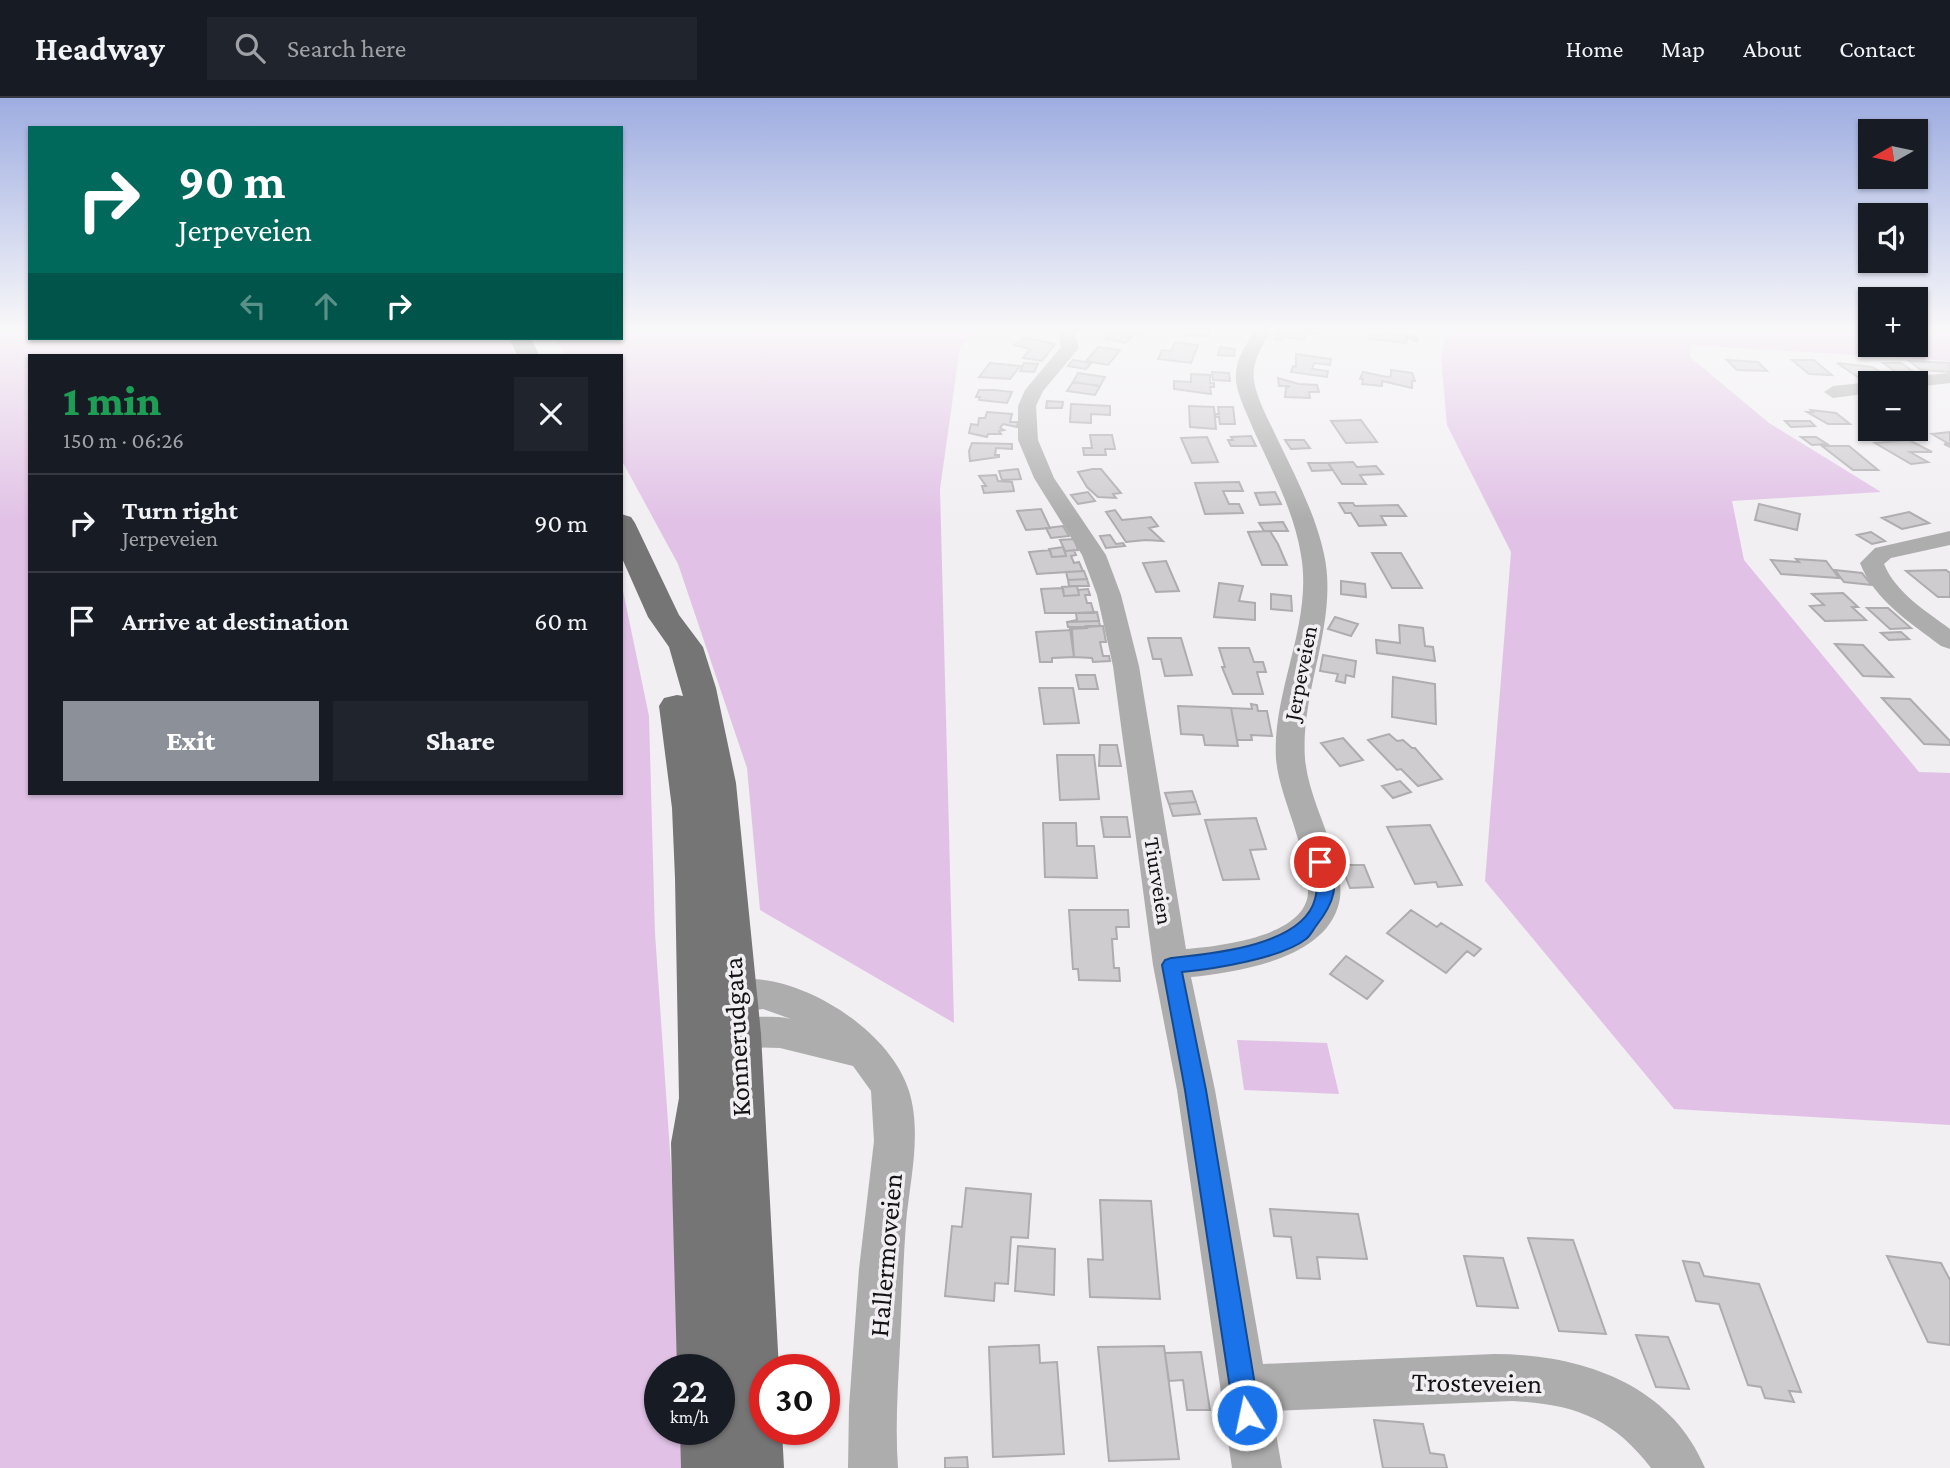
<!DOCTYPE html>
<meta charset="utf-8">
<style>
:root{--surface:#171b24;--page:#20242c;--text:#f1f3f6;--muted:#9ea1a6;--line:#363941;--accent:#8c9099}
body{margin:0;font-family:"Crimson Pro",serif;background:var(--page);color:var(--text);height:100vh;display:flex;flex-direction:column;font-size:26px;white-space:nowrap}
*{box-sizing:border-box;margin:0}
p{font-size:23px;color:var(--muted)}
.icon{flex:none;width:38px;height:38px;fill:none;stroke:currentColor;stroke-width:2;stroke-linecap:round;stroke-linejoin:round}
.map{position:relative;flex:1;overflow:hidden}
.details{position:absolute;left:28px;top:256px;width:595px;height:441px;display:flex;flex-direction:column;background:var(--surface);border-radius:0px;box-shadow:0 2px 5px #0004}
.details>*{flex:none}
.banner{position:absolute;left:28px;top:28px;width:595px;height:214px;border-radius:0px;box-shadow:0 2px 5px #0004;background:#00695c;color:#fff;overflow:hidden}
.needle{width:46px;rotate:261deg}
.controls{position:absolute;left:1858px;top:21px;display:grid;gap:14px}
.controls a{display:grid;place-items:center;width:70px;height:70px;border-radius:0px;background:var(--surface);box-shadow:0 2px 5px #0004;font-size:35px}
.speed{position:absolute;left:644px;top:1256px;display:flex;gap:14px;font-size:35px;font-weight:700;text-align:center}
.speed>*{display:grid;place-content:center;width:91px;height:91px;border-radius:50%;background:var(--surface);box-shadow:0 2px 5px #0004;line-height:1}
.speed small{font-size:18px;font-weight:400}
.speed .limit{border:10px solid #d22;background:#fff;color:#111}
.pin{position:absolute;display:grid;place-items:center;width:60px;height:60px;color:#fff;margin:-30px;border:4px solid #fff;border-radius:50%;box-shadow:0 2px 7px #0007}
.me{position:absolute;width:77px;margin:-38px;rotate:350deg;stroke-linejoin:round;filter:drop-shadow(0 0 5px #0008)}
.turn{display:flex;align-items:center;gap:24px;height:147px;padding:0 35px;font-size:32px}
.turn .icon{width:91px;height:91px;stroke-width:2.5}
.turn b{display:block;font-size:49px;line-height:60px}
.lanes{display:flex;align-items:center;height:66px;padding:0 35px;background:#0003;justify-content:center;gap:35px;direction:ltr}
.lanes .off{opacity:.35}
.round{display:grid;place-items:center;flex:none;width:74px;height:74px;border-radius:0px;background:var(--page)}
.head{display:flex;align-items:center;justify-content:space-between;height:119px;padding:0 35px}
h1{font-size:42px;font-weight:800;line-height:52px;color:#1e9e55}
.button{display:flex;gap:14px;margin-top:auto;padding:14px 35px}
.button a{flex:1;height:80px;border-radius:0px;background:var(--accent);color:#fff;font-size:28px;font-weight:800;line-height:80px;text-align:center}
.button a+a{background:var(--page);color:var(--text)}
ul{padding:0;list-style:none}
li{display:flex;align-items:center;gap:21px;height:98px;padding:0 35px;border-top:2px solid var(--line)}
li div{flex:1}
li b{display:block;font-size:26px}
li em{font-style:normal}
header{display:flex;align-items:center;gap:42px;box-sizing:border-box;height:98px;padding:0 35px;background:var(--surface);border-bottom:2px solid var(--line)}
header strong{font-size:33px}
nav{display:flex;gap:38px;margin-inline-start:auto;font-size:24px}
.search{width:490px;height:63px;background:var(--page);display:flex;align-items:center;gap:18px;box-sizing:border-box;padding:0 24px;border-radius:0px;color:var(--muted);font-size:26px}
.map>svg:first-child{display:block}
.green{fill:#e1c2e6}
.building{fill:#cecccf;stroke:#aeacae;stroke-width:2}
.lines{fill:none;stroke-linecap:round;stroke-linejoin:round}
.minor{fill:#aeadae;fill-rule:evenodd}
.major{fill:#767576;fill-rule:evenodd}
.route{fill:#1a73e8;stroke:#114b97;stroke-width:2}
.labels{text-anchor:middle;stroke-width:7;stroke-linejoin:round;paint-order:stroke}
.street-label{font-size:23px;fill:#141314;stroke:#f1eff2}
.near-street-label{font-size:28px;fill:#141314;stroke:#f1eff2}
</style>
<header>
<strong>Headway</strong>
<div class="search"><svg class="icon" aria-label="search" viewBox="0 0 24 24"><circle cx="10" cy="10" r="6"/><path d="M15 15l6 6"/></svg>Search here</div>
<nav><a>Home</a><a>Map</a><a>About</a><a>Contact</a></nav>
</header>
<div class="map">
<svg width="1950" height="1370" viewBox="0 0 1950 1370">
<rect width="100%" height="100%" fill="#f1eff2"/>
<path class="green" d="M0 230H30V240H509L515 257H30V695H621V483L649 618 655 835 685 1272H660V1332H689L692 1370H0Z
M621 230H983L960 249 940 391 954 925 760 812 747 670 678 466 621 361V257H565L555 240H621Z
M1415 230H1871V247H1916V230H1950V263L1692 247 1690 259 1769 325 1881 394 1732 403 1744 462 1919 674 1950 675V1027L1674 1011 1485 783 1511 454 1447 327 1441 260 1445 237Z
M1237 942 1327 945 1339 996 1244 992Z"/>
<path class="building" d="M1116 230H1126L1144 234 1139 238 1133 237 1125 245 1105 241 1109 237 1104 236Z
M1187 230 1209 232 1208 238 1186 237Z
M1279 230H1320L1318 236 1307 234 1303 242 1284 239 1282 242 1274 241Z
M1383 235 1417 239V243L1407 240 1406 245 1369 241 1370 236 1382 237Z
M1024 240 1041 243 1055 246 1042 263 1023 260 1030 251 1014 247Z
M1175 244 1198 247 1191 265 1158 261 1162 252 1171 253Z
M1098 249 1120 252 1108 267 1086 263Z
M1220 249 1235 251 1234 258 1218 257Z
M1296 256 1331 261 1330 267 1314 265 1312 271 1328 273 1327 279 1291 274 1293 268 1296 269Z
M1073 262 1091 265 1086 271 1068 268Z
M1727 262 1758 264 1767 273 1737 272Z
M1792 262H1814L1832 277 1809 276Z
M1909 263 1950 265V274L1921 272Z
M990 265 1020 268 1010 281 979 279Z
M1024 265 1038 266 1034 274 1020 273Z
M1837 265 1872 269 1884 276 1858 279Z
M1883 265H1901L1914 274H1896Z
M1391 272 1412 275 1415 283H1412V290L1382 283V288L1362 286 1363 281H1360L1363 274 1387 279 1391 278Z
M1212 274 1229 275 1230 283 1213 282Z
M1078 275 1105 279 1100 288 1073 284Z
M1191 276 1210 277V285H1214V289H1210L1211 296 1174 291V283L1191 284Z
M1278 280 1299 286 1317 287 1319 294H1309L1310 300 1285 299 1286 290 1290 288H1279Z
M1073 284 1100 288 1095 297 1067 293Z
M979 292H994L1012 294 1007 305 979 302 980 299H976Z
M1047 303 1063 304 1062 310H1046Z
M1071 306 1110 308V317L1091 316V325L1070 324Z
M1189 308 1214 309 1216 331 1190 329Z
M1218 309H1233L1235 326H1220L1219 319H1215V316H1219Z
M1811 312 1836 315 1850 326H1828L1807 314H1813Z
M987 314 1012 316 1010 324H1018L1017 329 1003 326 1000 330 1004 332 999 333 1001 336H988L987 339 969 335 971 326 978 327 979 320H985Z
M1361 322 1377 344 1346 345 1331 323Z
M1785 323H1810L1815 328 1791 329Z
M1950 334V349L1944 346H1949L1932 336Z
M1090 337H1112L1115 351H1105L1106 357H1084L1083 350H1092Z
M1251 338 1256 348H1231L1228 342H1233L1231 339Z
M1207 339 1218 364 1192 365 1181 340Z
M1801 339H1816L1827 346 1812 347Z
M1285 342H1304L1310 350 1291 351Z
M1909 342 1932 354H1910L1928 364 1911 366 1875 345Z
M972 345 1012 346V351L996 350 995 357H999V359L970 363 969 353Z
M1822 348H1849L1878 372H1853Z
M1353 364 1357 369 1376 368 1383 376 1360 377 1366 386H1342L1328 365Z
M1308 365H1328L1333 372 1312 373Z
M1018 371 1021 381 1002 382 999 373Z
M1093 371H1101L1121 395 1113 396 1116 400 1098 399 1087 389 1078 374Z
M996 377 998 383 1012 384 1014 393 984 395 982 388H986L979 378Z
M1239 384 1243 393H1223L1229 406H1239L1243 415 1205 416 1195 385Z
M1088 394 1095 403 1078 406 1071 397Z
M1275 394 1281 406 1260 407 1255 395Z
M1339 405H1353L1355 408 1398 407 1406 418H1381L1386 427 1359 428 1351 415H1345Z
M1759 406 1800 416 1797 432 1755 422Z
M1041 411 1050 430 1026 432 1017 413Z
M1115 412 1122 422 1151 419 1158 428 1149 430 1163 443 1146 442 1126 444 1106 414Z
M1909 414 1929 425 1902 431 1882 420Z
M1283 424 1288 433H1264L1259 425Z
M1063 428 1069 438 1051 440 1046 430Z
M1270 433 1278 446 1287 467H1262L1248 434Z
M1871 434 1885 443 1872 446 1857 437Z
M1110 437 1116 446 1123 445 1125 448 1106 450 1100 438Z
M1074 441 1078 452 1065 453 1060 442Z
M1063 449 1066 458 1052 459 1049 451Z
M1050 452 1052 459 1066 458 1065 453 1074 452 1076 457 1071 458 1074 465 1079 464 1083 473 1037 476 1029 454Z
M1372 455H1401L1422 490H1392Z
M1796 461 1826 463 1839 480 1781 476 1771 462 1799 464Z
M1166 463 1179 493 1156 494 1143 465Z
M1835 472 1862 475 1872 487 1844 484Z
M1946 472 1950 475V499H1938L1906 473Z
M1084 473 1087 481 1068 482 1066 474Z
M1087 481 1089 488H1069L1068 482Z
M1341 483 1365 486 1366 499 1341 496Z
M1219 485 1243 488 1239 503 1255 505V522L1214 519Z
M1077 488 1079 497 1064 498 1062 489Z
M1063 490 1064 498 1079 497 1078 492 1088 491 1090 497H1085L1087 505H1091L1094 515H1045L1041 491Z
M1843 495 1858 509H1852L1866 522 1825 523 1810 508 1824 507 1812 496Z
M1271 496 1291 498 1292 513 1271 511Z
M1867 510H1888L1911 530 1890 531Z
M1097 514 1099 523 1067 524 1077 522 1076 515Z
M1335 519 1358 526 1351 538 1328 531Z
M1099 523 1100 528 1087 529H1068L1067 524Z
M1399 527 1423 530 1425 548 1433 549 1435 563 1377 555 1376 542 1400 545Z
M1086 528H1103L1106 544H1100L1103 558H1109L1110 563 1093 564 1092 560 1074 559 1070 531 1087 530Z
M1072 532 1074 559 1052 560V564H1040L1036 534Z
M1901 534 1909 541 1889 542 1881 535Z
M1148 540H1181L1192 577 1165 578 1161 561H1153Z
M1835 546 1863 547 1893 579 1863 578Z
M1219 550H1249L1254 564H1263L1266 574H1257L1263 596H1233L1222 569H1225Z
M1323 557 1356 563 1354 579 1346 577 1345 585 1336 583 1338 576 1320 573Z
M1076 577H1095L1098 591H1079Z
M1393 579 1435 586 1436 626 1392 619Z
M1039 590H1073L1079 625 1044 626Z
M1882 600 1910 601 1950 643V647L1924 646Z
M1251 606 1257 607 1258 613H1267L1272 638 1251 637 1252 642H1237L1231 610 1252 611Z
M1178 608 1231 610 1238 648 1205 647 1203 637 1181 636Z
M1389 636 1397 643 1403 642 1412 650H1415L1442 681 1418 688 1401 671 1397 672 1368 642Z
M1343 640 1363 662 1340 668 1321 645Z
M1100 647H1117L1121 668H1099Z
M1057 657H1094L1099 701 1060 702Z
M1400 683 1411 694 1393 700 1382 688Z
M1192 693 1196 704 1169 706 1165 695Z
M1196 704 1200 716 1173 718 1169 706Z
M1101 719H1127L1130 739H1104Z
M1256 720 1266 751 1250 752 1259 781 1223 782 1205 722Z
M1043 725H1076L1077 748H1094L1097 780 1045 779Z
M1430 727 1462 787 1438 789 1436 784 1415 786 1387 729Z
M1341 767H1364L1373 789 1350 790Z
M1069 812H1128L1129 829H1116L1117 841H1112L1114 870H1119L1120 883 1079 882 1078 871H1073Z
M1411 812 1437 829 1441 825 1481 851 1474 858 1467 853 1446 875 1387 835Z
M1346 858 1383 883 1367 901 1330 876Z
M966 1090 1031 1096 1028 1140 1011 1139 1008 1186 995 1185 994 1203 945 1198 952 1128 962 1129Z
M1100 1102 1151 1103 1160 1201 1090 1199 1088 1161 1103 1162Z
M1270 1111 1358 1116 1367 1161 1317 1159 1320 1181 1297 1180 1291 1139 1274 1138Z
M1528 1140 1573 1142 1606 1236 1559 1233Z
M1018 1148 1055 1151 1054 1197 1015 1193Z
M1464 1158 1503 1160 1518 1210 1477 1208Z
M1887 1158 1941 1165 1950 1182V1247L1928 1244Z
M1683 1163 1699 1165 1704 1178 1759 1186 1801 1294 1789 1293 1794 1304 1765 1300 1761 1289 1748 1287 1719 1206 1696 1203Z
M1636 1237 1668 1239 1689 1291 1656 1289Z
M1039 1247 1040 1265 1057 1264 1064 1356 993 1359 989 1249Z
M1164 1248 1179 1361 1109 1363 1098 1249Z
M1201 1254 1210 1312H1187L1183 1282 1169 1283 1165 1255Z
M1374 1322 1423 1326 1430 1355 1444 1357 1447 1370H1383Z
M967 1359 968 1370H945V1360Z"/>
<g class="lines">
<path class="minor" d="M1057 230H1073L1079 250 1043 293 1036 308 1038 342 1054 380 1106 457 1121 497 1139 568 1186 851C1219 848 1305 839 1308 795 1309 773 1300 749 1294 728 1287 706 1278 683 1276 661 1272 592 1313 526 1301 457 1294 413 1272 373 1254 333 1248 318 1238 299 1236 283 1234 263 1246 245 1257 230H1274C1263 246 1251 263 1254 283 1257 301 1268 321 1276 338 1294 376 1315 414 1324 456 1339 524 1300 592 1305 661 1308 693 1325 726 1334 757 1338 772 1343 789 1339 805 1326 861 1238 874 1191 879L1215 992 1263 1266 1494 1256C1579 1256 1670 1285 1705 1370H1651C1613 1320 1574 1306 1512 1303L1272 1313 1282 1370H1232L1177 992 1153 867 1113 568 1097 497 1082 457 1034 380 1018 342V308L1025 292 1061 249Z
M1950 275V285L1916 289V285H1887L1896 280Z
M1871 284 1878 285H1871V295L1833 300 1824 294 1833 288Z
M1950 433V447L1891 460 1884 466C1896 495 1926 513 1950 531V551L1941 548C1911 525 1874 502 1860 465L1875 450Z
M752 881C811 883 891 935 909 993 922 1035 910 1082 906 1125 903 1166 902 1207 900 1247 898 1288 895 1329 898 1370H848L849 1309 859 1171 874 1043 871 993 853 968 780 950 737 949 710 938 705 927 709 917 705 916 700 905 705 894 729 885ZM763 911 791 921C772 916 751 922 733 915Z"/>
<path class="major" d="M509 240H531L539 257H517Z
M621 416 631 419 635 425 679 517 703 549 716 590 736 685 761 936 779 1272H765V1332H782L784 1370H681L680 1332H719V1272H677L671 1045 679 1000 675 780 672 710 659 608 664 600 677 597 683 598 669 549 648 519 621 458Z"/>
</g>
<linearGradient id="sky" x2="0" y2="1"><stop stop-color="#9eade1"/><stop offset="0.55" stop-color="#f9f8f9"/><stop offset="1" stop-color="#f9f8f9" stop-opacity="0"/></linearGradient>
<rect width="1950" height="422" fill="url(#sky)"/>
<path class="route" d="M1320 757 1326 759C1341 787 1334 805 1316 828 1313 832 1310 838 1306 841 1282 860 1214 871 1182 874L1206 992 1260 1317 1256 1326 1247 1329 1238 1326 1234 1317 1185 992 1162 867 1165 862 1171 860C1211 856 1303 848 1315 801 1319 788 1314 776 1311 764L1314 759Z"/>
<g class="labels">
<g class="street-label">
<text transform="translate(1300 575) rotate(-79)" y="8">Jerpeveien</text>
<text transform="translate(1159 783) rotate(81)" y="8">Tiurveien</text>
</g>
<g class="near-street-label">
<text transform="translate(736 939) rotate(-93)" y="10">Konnerudgata</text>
<text transform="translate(885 1157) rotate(-85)" y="10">Hallermoveien</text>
<text transform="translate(1477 1284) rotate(1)" y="10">Trosteveien</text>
</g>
</g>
</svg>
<div class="controls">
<a><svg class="needle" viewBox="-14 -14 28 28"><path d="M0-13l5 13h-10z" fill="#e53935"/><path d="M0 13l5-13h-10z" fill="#9ea1a6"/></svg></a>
<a><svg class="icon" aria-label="sound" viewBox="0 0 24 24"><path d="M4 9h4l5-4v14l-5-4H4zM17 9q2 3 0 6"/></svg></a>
<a>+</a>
<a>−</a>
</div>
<div class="speed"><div>22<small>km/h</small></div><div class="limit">30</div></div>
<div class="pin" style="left:1320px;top:764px;background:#d93025"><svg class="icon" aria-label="arrive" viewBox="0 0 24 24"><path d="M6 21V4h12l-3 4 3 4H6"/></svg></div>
<svg class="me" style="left:1247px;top:1317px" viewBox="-20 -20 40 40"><circle r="17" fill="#1a73e8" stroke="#fff" stroke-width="3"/><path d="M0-11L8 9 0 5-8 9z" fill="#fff"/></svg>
<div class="banner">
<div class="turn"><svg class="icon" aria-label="right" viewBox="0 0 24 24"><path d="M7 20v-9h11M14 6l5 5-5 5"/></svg><div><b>90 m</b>Jerpeveien</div></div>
<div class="lanes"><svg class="icon off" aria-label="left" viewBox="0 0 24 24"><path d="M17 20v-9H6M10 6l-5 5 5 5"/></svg><svg class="icon off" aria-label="ahead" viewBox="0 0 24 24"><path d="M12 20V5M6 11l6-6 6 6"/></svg><svg class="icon" aria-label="right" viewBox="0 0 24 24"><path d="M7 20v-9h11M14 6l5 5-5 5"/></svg></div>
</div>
<section class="details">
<div class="head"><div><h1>1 min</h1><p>150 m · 06:26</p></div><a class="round"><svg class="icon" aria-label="close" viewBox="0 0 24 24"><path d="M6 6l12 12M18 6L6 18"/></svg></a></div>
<ul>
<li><svg class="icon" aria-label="right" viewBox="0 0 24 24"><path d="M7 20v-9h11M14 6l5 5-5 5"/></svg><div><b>Turn right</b><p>Jerpeveien</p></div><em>90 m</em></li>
<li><svg class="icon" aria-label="arrive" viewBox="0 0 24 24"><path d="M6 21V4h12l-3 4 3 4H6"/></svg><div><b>Arrive at destination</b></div><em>60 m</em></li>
</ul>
<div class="button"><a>Exit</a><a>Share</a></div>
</section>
</div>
